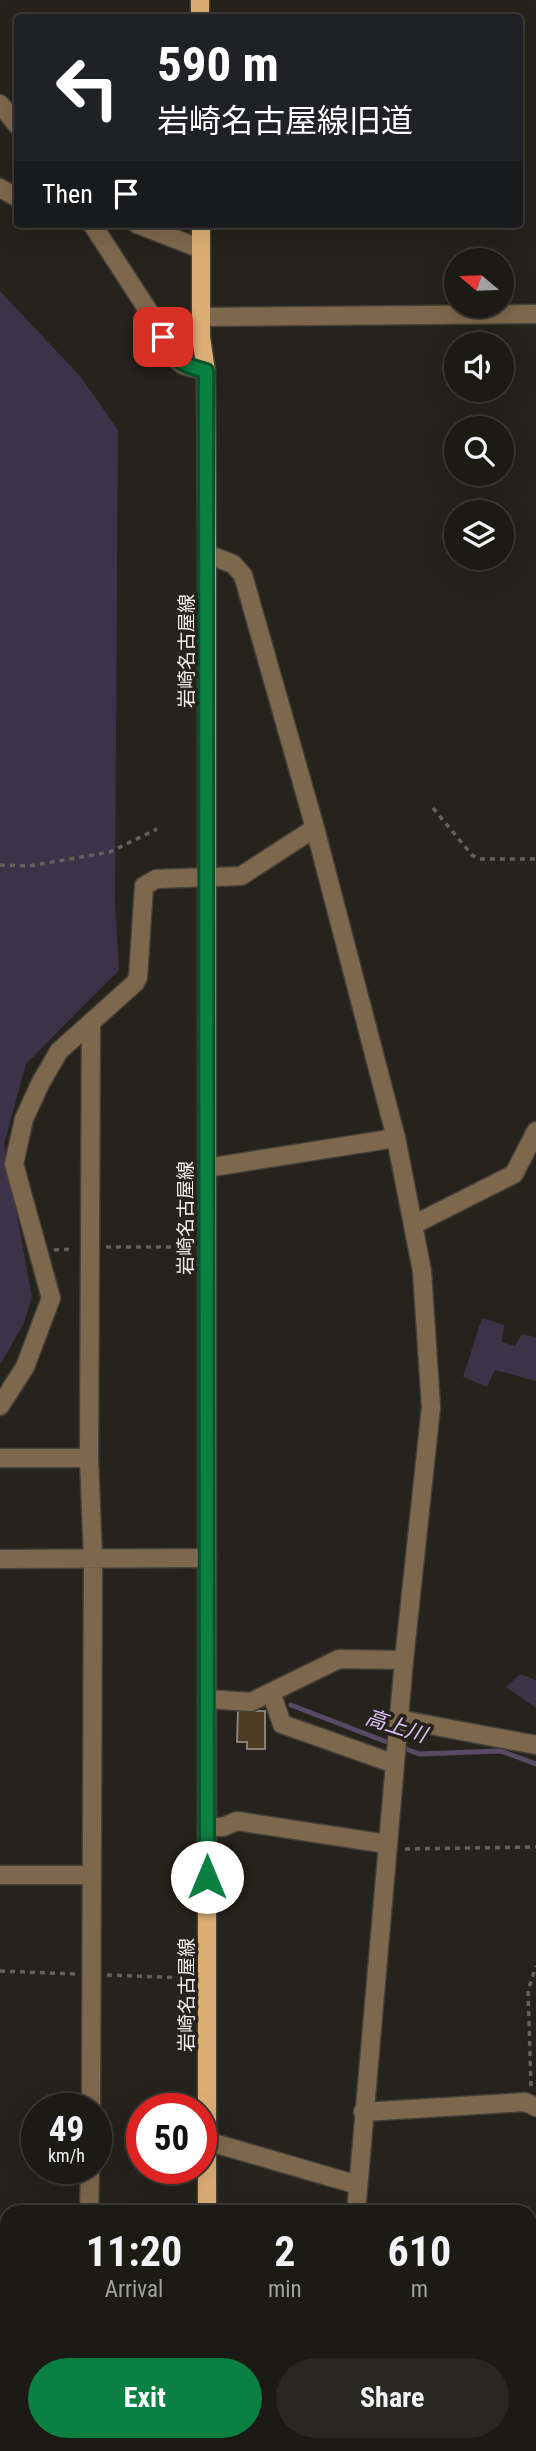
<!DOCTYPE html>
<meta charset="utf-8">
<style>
:root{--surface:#1c1a15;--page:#292722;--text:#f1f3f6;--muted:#a0a1a0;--line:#3a3834;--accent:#0b8043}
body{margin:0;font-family:"Roboto Condensed","Noto Sans JP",sans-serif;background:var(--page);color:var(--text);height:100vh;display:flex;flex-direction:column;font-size:26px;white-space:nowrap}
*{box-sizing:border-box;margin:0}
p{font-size:23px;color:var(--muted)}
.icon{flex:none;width:38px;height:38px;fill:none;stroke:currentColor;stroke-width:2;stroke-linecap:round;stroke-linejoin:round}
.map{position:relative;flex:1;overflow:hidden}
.drawer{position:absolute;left:0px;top:2205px;width:537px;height:247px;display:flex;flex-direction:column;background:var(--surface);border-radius:21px 21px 0 0;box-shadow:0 7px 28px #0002,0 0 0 2px var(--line)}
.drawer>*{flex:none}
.guide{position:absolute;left:14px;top:14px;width:509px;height:214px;border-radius:7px;box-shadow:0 7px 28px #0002,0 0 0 2px var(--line);background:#202124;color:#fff;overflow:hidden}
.needle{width:46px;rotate:289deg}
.buttons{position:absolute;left:444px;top:248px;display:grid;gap:14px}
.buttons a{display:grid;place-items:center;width:70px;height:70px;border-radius:50%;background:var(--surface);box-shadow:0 7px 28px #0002,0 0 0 2px var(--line);font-size:35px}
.speed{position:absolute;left:21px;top:2093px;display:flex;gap:14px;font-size:35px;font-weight:700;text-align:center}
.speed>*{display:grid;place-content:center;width:91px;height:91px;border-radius:50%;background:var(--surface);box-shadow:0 7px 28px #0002,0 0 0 2px var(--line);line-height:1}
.speed small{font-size:18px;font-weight:400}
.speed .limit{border:10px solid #d22;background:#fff;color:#111}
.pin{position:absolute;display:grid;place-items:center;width:60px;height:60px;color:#fff;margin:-30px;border-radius:14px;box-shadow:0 4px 10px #0006}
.me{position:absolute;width:77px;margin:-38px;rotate:0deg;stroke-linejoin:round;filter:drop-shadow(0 0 5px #0008)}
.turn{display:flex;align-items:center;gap:24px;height:147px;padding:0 28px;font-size:32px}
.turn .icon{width:91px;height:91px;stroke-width:2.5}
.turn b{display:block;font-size:49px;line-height:60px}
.then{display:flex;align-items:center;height:66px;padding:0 28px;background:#0003;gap:14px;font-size:26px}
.eta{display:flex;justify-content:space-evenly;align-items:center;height:119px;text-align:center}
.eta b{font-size:42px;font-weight:700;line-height:49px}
.action{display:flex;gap:14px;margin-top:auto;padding:14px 28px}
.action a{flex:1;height:80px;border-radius:42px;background:var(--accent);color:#fff;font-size:28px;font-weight:700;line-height:80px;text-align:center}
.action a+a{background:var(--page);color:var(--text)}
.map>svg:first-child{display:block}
.green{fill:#3d3247}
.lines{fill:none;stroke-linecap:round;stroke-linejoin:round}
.stream{stroke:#584a65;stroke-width:5}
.building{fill:#4f3b22;stroke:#86807a;stroke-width:2}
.minor-casing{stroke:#433f39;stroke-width:21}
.major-casing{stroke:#433f39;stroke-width:21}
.path{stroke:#64605b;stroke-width:3.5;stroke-dasharray:5 5;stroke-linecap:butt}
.minor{stroke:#7e684d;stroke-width:18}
.major{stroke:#dbae75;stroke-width:18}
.route-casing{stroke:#07532c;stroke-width:18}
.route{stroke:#0b8043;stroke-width:12}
.labels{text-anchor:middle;stroke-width:7;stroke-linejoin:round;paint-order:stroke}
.street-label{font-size:19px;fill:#f2efeb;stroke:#26221c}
.water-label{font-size:21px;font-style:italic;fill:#dec2f7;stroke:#26221c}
</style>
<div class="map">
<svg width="536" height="2451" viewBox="0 0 536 2451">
<rect width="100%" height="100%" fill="#26221c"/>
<path class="green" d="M0 291 81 377 118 430 115 903 119 970 26 1064 4 1144 32 1297 24 1323 0 1365Z
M482 1318 504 1325 502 1342 515 1346 522 1334 536 1337V1381L495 1370 487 1387 463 1377Z
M520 1674 536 1680V1708L506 1687Z"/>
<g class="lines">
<path class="stream" d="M291 1705 392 1744
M401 1747 419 1754 501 1751 536 1764"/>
</g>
<path class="building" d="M238 1711H265V1749H247V1742H237Z"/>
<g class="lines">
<defs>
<path id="minor" d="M0 104 18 126
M0 188 18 198
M92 224 153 318 173 357 183 365 206 371
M137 224 201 249
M201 317 536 314
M207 554 233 564 243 575 315 828 396 1138 422 1271 431 1407 404 1660 356 2212
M206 1168 396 1138
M415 1224 514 1174 536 1131
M0 1406 25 1367 51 1298 14 1164 24 1119 40 1084 59 1051 135 983 138 977 144 886 156 879 241 876 315 828
M0 1458H89
M0 1559 207 1558
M271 1692 282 1724 395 1764
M207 1699 251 1702 339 1659 404 1660
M398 1719 536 1745
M207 1827H223L237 1821 387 1844
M0 1875H91
M91 2109 93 1558 89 1458 91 1024
M363 2112 525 2102 536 2107
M207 2141 358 2185
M89 2212 90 2168
M0 2240H7
M0 2333H7
M355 2445V2451"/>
<path id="major" d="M200 0V18
M201 224V337L206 371 207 554V2212
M206 2451V2445"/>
</defs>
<use href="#minor" class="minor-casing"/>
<use href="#major" class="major-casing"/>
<path class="path" d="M433 808 472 855 479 859H536
M0 865 29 866 110 852 157 829
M106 1247H189
M54 1250 74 1249
M405 1849 536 1847
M0 1971 75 1974
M107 1975 190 1978
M531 2086 528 1991 536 1966"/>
<use href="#minor" class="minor"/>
<use href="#major" class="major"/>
</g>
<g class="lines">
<defs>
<path id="route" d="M163 337C176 362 180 364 206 371L207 1877"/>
</defs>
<use href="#route" class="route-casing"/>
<use href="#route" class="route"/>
</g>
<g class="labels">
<g class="street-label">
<text transform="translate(186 651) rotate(-90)" y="7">岩崎名古屋線</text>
<text transform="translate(185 1218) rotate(-90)" y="7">岩崎名古屋線</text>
<text transform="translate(186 1995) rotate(-90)" y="7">岩崎名古屋線</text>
</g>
<g class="water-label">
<text transform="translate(396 1726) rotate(18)" y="7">高上川</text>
</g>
</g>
</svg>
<div class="buttons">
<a><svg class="needle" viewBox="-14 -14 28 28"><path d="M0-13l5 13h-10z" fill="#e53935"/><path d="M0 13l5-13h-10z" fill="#a0a1a0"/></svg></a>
<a><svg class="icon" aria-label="sound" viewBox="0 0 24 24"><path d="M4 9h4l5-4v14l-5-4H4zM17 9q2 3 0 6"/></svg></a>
<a><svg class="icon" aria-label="search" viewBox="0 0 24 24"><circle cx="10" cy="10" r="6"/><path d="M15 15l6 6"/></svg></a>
<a><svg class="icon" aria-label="layers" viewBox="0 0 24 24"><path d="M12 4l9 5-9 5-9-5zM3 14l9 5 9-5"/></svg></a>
</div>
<div class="speed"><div>49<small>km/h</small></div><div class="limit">50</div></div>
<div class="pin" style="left:163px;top:337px;background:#d93025"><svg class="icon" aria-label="arrive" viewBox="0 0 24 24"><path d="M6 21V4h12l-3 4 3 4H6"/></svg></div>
<svg class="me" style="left:207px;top:1877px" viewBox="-20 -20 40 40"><circle r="19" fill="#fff"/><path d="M0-13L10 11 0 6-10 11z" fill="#0b8043"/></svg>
<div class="guide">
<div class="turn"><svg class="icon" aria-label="left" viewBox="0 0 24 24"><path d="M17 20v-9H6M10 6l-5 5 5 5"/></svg><div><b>590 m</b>岩崎名古屋線旧道</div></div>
<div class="then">Then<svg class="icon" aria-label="arrive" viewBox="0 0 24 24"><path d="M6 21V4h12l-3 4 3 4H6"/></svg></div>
</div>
<section class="drawer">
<div class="eta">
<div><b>11:20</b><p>Arrival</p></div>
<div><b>2</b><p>min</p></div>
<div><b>610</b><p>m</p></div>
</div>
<div class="action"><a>Exit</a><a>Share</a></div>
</section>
</div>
